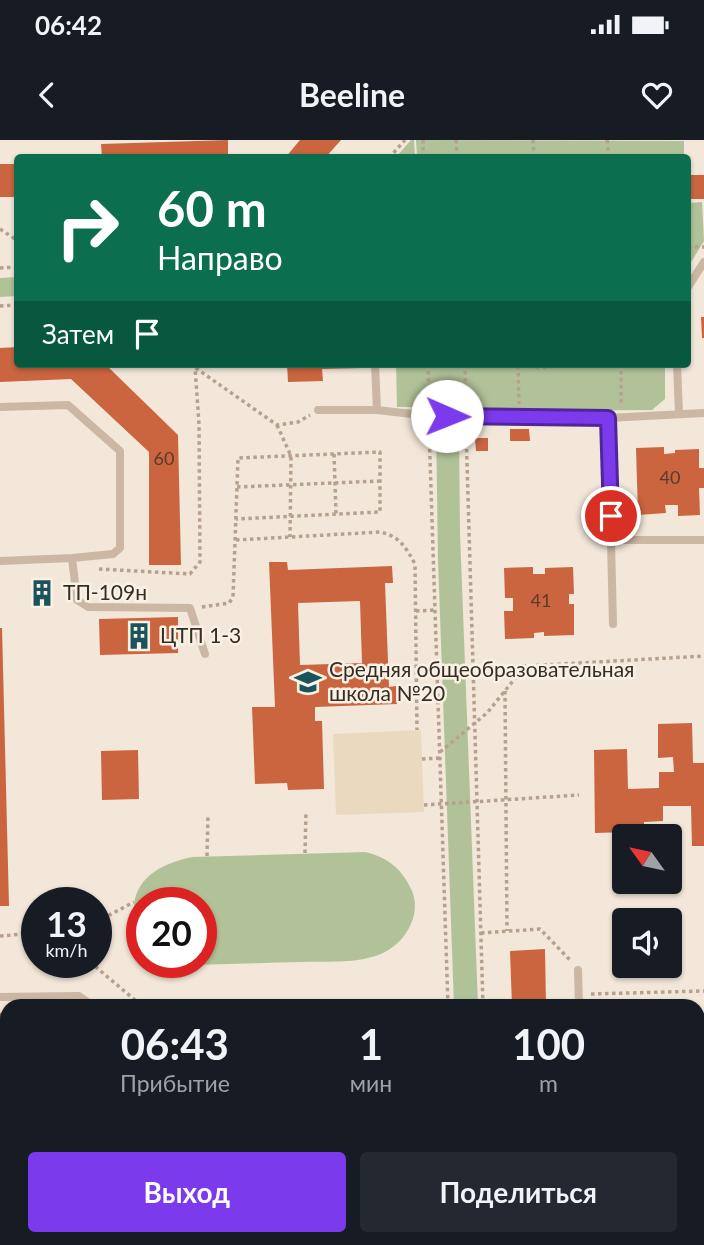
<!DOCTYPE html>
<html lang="ru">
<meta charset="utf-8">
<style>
:root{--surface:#171b24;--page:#242831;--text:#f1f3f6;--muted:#9ea1a6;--accent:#7c3aed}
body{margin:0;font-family:Lato,sans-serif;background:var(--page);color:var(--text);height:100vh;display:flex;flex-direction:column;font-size:26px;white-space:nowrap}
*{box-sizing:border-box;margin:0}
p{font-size:23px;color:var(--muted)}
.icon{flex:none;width:38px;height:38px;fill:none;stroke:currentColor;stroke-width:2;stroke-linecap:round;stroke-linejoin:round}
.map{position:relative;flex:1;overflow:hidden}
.panel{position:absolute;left:0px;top:859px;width:705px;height:247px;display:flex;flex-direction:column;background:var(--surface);border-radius:21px 21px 0 0;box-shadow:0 2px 5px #0004}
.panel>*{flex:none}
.top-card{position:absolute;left:14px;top:14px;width:677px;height:214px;border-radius:7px;box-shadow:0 2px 5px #0004;background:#0b6e4f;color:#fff;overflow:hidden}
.needle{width:46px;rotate:303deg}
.buttons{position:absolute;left:612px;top:684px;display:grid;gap:14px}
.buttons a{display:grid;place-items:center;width:70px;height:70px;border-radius:7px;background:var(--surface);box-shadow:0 2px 5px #0004;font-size:35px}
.speed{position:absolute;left:21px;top:747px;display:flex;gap:14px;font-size:35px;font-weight:700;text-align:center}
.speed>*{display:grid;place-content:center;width:91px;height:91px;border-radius:50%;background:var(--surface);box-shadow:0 2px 5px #0004;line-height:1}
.speed small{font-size:18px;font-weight:400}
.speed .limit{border:10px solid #d22;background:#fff;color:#111}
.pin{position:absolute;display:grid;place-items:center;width:60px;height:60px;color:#fff;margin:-30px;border:4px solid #fff;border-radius:50%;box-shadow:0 2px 7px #0007}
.me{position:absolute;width:77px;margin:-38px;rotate:91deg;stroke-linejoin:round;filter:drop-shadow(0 0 5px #0008)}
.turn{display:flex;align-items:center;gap:24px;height:147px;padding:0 28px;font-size:32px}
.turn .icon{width:91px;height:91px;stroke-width:2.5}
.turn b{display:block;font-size:49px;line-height:60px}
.then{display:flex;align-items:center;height:66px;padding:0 28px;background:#0003;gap:14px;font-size:26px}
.eta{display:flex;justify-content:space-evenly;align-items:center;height:119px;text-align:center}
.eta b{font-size:42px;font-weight:700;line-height:49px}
.cta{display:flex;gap:14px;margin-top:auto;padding:14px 28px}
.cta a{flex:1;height:80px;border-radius:7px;background:var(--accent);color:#fff;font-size:28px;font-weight:700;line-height:80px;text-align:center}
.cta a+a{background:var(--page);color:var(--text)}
.status{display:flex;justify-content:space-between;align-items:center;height:49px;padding:0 35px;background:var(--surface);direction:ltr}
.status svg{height:19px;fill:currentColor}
header{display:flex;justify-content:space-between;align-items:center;height:91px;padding:0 28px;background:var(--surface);font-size:32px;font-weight:700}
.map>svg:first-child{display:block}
.green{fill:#b2c298}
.plaza{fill:#ebd9bf}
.building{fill:#ca653f;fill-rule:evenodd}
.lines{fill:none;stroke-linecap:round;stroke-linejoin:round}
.path{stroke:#b6a18f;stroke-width:3.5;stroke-dasharray:3.5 3.5;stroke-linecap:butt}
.service{stroke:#cbb7a4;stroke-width:8}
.route-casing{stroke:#51269a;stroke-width:18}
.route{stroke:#7c3aed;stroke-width:12}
.labels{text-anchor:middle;stroke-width:5;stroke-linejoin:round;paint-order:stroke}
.number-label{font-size:18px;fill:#5b3a2c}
.poi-label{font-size:21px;fill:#362c26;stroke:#faf1e5;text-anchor:start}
</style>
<div class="status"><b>06:42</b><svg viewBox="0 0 49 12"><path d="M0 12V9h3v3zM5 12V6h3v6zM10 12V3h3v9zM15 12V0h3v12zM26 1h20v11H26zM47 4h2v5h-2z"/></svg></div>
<header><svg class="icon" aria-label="back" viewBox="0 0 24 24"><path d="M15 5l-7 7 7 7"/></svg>Beeline<svg class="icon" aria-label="heart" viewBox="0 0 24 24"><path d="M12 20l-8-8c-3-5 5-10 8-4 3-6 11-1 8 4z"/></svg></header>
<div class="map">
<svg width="704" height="1105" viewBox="0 0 704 1105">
<rect width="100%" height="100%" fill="#f2e7d9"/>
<path class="green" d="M411 0H414L415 17H396Z
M416 0 684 1V17H417Z
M702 62 704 101 688 127V63Z
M17 137V156L0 157V138Z
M396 224H665V259L652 270 425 272 424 267H397Z
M436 285 459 286 460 393 478 866H454L438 419Z
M365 712C388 717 403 730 412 751 422 775 405 803 383 813 359 824 329 821 303 822 263 823 224 824 184 825L174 823 201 822V763H142V802C120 753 145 727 192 717Z
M355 1099H403V1105H361Z"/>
<path class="plaza" d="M421 590 424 672 336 675 333 594Z"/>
<path class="building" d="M228 0V18H102L101 4Z
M300 0H341L325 18H285Z
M0 24H18V57H0Z
M688 35H704V59H688Z
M701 177H704V198H702Z
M18 207V224H105L178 295 181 425H149V312L71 239 0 242V208Z
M287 224H363V228L322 229 323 241 288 242Z
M510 289H529L530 301H510Z
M475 298H488V311H476Z
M664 307V314L675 313V310L699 309V328H704V348H699L700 375 678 376V365H665L666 373 638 375 636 308Z
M269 422H287L288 430 392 426 393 443H385L389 547 396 546 397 564 315 567V581H322L324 649 288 650 287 643 255 644 252 567H275ZM360 461 362 523 300 525 298 463Z
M533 427V434H545V428L573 427 574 454H569V464H574V495L544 496V492L534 493V498L505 499 504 471H513V458H505L504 428Z
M53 445V459L31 460V446Z
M178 477V513L100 515 99 479Z
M0 488H2L9 766H0Z
M692 583 693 623H704V706H692L691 666H663V681L644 682V696H628V692L595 693 594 610 627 609 628 649 659 648V632H674L673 617 658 618V584Z
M138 610 139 659 102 660 101 611Z
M545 809 546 866H512L510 811Z
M0 873H7V941H0Z
M698 957H704V992L698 993Z
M0 968H7V1002H0Z
M698 1086H704V1105H511V1099H698Z
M263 1099H299V1105H263Z"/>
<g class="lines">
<path class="path" d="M423 0V18
M456 0 457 18
M533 0 534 15
M607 0 609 18
M535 16 557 18
M389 18 405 0
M0 89 18 101
M688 107H704
M0 128 18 127
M0 166 18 165
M190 224 277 285 298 282 310 275
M428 224 429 266
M465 224 466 266
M515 224 540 228 571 224
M621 224V265
M518 226 519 264
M277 285 291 316 290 397
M429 288 448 866
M466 288 483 866
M334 314 336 374
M237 347 380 341
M236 400 380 392C399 396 406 407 415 424L417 590
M99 429 190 434 200 422 199 284 195 227
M202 467 229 463 233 457 238 318 380 312V372L236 379
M416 471 435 470
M505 551 507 791
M440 612 487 573 525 526 704 516
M422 619 440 618
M424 665 579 655
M305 713 306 671
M207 716 208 675
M96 782 134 762
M481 793 540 789 570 820
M0 796 37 793
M90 822 142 866
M591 854 704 851
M0 1094H7
M348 1099 355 1105
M460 1099 461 1105"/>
<path class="service" d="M688 147 704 122
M375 224 377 270
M677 224 679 273
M0 267 68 265 120 311V408L113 414 72 418
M318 270H377L429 276 520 277 608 278 704 273
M608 278 613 484
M612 400H704
M0 421 72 418 77 460 88 467 190 468 205 514
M578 830 579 866
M0 857 79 856 93 866
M698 934H704
M0 1023 7 1022
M246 1099V1105
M432 1099 433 1105
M490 1099 491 1105
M185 1105 188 1099"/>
</g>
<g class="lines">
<defs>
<path id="route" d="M447 276 608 278 611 376"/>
</defs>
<use href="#route" class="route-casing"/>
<use href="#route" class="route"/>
</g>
<defs>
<symbol id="building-bare" viewBox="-9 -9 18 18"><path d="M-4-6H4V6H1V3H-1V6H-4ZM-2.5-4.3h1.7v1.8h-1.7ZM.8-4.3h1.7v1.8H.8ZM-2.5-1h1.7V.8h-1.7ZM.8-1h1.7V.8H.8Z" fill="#1a5359" stroke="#faf1e5" stroke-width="2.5" paint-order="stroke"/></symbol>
<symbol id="school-bare" viewBox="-9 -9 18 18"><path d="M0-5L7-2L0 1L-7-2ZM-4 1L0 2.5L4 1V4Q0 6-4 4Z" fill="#1a5359" stroke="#faf1e5" stroke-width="2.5" paint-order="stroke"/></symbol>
</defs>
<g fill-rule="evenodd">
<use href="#building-bare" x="23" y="434" width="38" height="38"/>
<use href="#building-bare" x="120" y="477" width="38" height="38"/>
<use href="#school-bare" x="289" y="523" width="38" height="38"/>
</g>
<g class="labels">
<g class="number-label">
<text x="164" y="325">60</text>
<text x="670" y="344">40</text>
<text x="541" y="467">41</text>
</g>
<g class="poi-label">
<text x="63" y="460">ТП-109н</text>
<text x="160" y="503">ЦТП 1-3</text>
<text x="329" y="537">Средняя общеобразовательная<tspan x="329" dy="24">школа №20</tspan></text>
</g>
</g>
</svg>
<div class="buttons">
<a><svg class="needle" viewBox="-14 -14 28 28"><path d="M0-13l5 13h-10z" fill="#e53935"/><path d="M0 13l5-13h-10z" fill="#9ea1a6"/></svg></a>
<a><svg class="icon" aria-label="sound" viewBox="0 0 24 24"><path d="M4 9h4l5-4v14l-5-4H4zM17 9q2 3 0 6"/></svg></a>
</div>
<div class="speed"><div>13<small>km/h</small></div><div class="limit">20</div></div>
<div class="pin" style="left:611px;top:376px;background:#d93025"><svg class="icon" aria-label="arrive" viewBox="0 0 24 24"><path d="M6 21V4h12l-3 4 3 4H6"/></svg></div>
<svg class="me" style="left:447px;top:276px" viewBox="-20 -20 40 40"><circle r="19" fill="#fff"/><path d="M0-13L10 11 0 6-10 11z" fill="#7c3aed"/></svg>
<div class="top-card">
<div class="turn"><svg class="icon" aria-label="right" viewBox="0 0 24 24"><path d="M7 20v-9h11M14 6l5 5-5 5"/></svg><div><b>60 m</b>Направо</div></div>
<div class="then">Затем<svg class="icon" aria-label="arrive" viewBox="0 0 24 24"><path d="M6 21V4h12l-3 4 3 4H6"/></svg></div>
</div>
<section class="panel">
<div class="eta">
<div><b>06:43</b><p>Прибытие</p></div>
<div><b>1</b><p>мин</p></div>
<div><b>100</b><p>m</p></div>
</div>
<div class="cta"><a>Выход</a><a>Поделиться</a></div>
</section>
</div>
